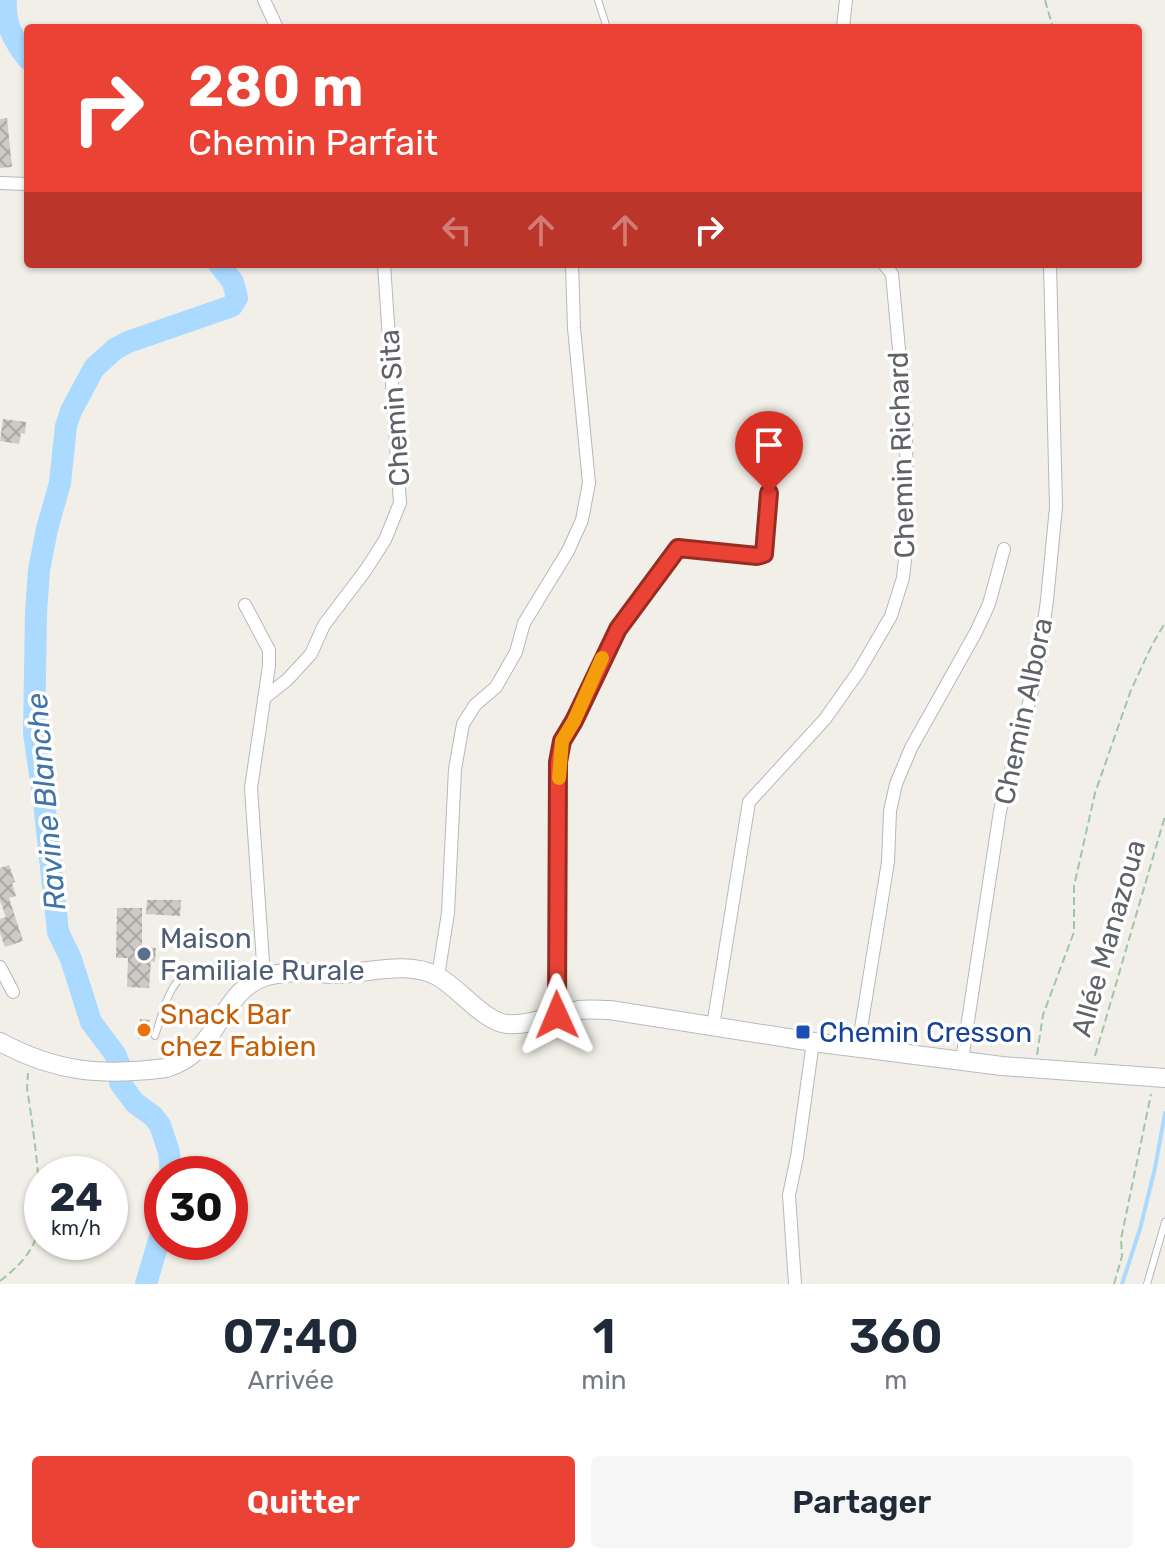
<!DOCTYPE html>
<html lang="fr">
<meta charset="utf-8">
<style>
:root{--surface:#fff;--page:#f6f6f7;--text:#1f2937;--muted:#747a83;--accent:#ea4335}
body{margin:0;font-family:Rubik,sans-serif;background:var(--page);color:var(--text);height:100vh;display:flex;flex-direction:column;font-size:30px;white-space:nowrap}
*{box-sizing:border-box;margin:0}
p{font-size:26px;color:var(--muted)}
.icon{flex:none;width:44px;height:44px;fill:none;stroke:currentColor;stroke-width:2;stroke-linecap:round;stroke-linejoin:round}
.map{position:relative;height:1284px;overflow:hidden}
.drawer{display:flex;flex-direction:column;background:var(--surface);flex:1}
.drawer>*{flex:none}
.top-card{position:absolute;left:24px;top:24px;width:1118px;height:244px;border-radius:8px;box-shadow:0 2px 6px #0004;background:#ea4335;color:#fff;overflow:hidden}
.speed{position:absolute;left:24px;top:1156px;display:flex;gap:16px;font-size:40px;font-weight:700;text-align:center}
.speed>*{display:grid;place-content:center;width:104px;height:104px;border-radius:50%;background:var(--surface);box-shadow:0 2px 6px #0004;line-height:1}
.speed small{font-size:20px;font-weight:400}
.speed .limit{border:12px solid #d22;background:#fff;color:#111}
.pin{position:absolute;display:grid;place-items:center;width:68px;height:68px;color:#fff;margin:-82px -34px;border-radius:50% 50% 50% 0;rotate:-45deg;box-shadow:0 0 8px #0007}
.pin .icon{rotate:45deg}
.me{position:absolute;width:88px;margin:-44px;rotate:359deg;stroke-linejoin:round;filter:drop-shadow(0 0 6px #0008)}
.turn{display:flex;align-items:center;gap:28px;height:168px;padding:0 32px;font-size:36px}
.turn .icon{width:104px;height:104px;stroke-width:2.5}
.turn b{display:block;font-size:56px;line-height:68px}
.lanes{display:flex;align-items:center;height:76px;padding:0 32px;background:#0003;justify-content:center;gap:40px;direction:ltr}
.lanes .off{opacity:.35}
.eta{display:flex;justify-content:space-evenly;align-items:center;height:136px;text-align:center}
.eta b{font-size:48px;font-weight:600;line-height:56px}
.button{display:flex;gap:16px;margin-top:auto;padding:16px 32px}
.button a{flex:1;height:92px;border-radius:8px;background:var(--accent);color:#fff;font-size:32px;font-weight:600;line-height:92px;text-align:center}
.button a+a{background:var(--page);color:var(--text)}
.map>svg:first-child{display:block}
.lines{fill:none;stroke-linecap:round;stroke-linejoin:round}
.stream{stroke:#aadaff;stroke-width:4}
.river{stroke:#aadaff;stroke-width:22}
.building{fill:url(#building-cross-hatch)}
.service-casing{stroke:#b5b8bc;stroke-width:8}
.minor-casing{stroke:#b5b8bc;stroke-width:14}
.secondary-casing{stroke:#b6babf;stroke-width:20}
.path{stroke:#9cc7a9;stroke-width:2;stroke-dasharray:8 4;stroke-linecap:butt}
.service{stroke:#fff;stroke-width:6}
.minor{stroke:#fff;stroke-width:12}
.secondary{stroke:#fff;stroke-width:18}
.route-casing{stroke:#982c22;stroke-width:20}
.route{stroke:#ea4335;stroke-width:14}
.slow{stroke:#f59e0b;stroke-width:14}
.service-dot{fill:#5c6f8a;stroke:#fff;stroke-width:3}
.food-dot{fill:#e8710a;stroke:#fff;stroke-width:3}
.transit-dot{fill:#1a4fb4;stroke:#fff;stroke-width:3}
.labels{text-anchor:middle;stroke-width:7;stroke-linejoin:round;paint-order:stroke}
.street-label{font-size:28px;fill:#5f6368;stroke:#fff}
.service-label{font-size:28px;fill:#4e5e75;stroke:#fff;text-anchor:start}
.food-label{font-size:28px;fill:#c56008;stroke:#fff;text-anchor:start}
.transit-label{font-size:28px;fill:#164399;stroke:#fff;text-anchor:start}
.water-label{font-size:30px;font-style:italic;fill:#4174aa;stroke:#fff}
</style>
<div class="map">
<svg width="1165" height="1284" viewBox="0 0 1165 1284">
<defs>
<pattern id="building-cross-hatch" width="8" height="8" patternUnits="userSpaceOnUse" patternTransform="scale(2)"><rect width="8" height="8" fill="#cccac5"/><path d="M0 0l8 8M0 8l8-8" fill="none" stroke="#a9a8a4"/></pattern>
</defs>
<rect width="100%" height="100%" fill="#f1efe8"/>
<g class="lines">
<path class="stream" d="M1122 1284 1140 1229 1155 1168 1165 1113"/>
<path class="river" d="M6 0C4 24 14 41 28 59
M171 1174 169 1152 160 1125 153 1116 135 1103 120 1083V1066L115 1054 91 1022 71 959 58 932 44 802 34 733 36 613 39 570 47 529 60 483 66 426 71 411 94 368 115 349 128 342 232 306 237 298 233 282 219 264
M146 1284 162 1230"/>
</g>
<path class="building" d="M7 118 12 167 0 168V119Z
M3 419 26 422 25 434 21 433 19 444 0 441Z
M9 865 15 882 12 883 16 896 9 898 23 941 5 947 0 933V919L6 917 0 901V868Z
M147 900H181L180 916 146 914Z
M117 908H142V947L156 948 155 962 151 961 149 988 127 987 128 958H116Z
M140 1019 150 1020 148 1039H138Z"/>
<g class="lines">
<defs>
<path id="service" d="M598 0 607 28
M155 1036C163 1012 169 975 198 968 210 966 225 968 237 968L249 982
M1147 1284 1165 1222"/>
<path id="minor" d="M264 0 277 28
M843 28 846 0
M0 183 28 184
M245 605 269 650V666L251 788 264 977
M264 698 287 680 311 654 324 625 365 571 385 540 400 503 384 264
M0 967 13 992
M438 976 448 913 455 769 463 724 475 705 496 687 516 652 524 623 568 551 582 520 589 483 574 328 572 264
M557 1015 558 762 562 741 574 721 618 629 678 548 757 556 764 554 771 463
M713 1026 749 802 825 719 859 671 891 616 903 578 907 540 906 425 892 274 884 264
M858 1047 888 862 890 811 896 784 911 748 976 632 989 604 1004 549
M962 1060 1000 811 1037 673 1047 600 1056 507 1050 264
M795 1284 789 1195 797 1157 813 1042"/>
<path id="secondary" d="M0 1042C57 1073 103 1076 166 1068 221 1052 219 990 267 976 290 970 311 973 334 974 366 974 407 960 437 976 458 987 484 1022 507 1024 530 1026 557 1014 579 1010 589 1009 600 1010 610 1010L813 1042 1002 1066 1165 1078"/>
</defs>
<use href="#service" class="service-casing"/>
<use href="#minor" class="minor-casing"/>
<use href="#secondary" class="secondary-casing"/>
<path class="path" d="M1045 0 1053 28
M1037 1055 1043 1015 1074 932V886L1095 793 1131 690 1152 645 1165 623
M1095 1056 1165 816
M0 1281C15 1269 29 1257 36 1238 46 1210 32 1121 27 1088L28 1073
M1114 1284 1122 1256 1121 1239 1151 1094"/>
<use href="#service" class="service"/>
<use href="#minor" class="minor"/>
<use href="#secondary" class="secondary"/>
</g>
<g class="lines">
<defs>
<path id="route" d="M557 1015 558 762 562 741 574 721 618 629 678 548 757 556 764 554 769 493"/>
</defs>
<use href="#route" class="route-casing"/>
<use href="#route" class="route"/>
<path class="slow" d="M559 778 562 741 574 721 602 658"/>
</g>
<circle class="service-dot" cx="144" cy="954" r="8"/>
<circle class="food-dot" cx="144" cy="1030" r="8"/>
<rect class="transit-dot" x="795" y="1024" width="16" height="16" rx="4"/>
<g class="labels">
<g class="street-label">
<text transform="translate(394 408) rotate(-94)" y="10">Chemin Sita</text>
<text transform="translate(901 455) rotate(-92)" y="10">Chemin Richard</text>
<text transform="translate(1023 711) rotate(-78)" y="10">Chemin Albora</text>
<text transform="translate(1108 938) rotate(-74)" y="10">Allée Manazoua</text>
</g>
<g class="service-label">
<text x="160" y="948">Maison<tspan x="160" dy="32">Familiale Rurale</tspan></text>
</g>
<g class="food-label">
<text x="160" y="1024">Snack Bar<tspan x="160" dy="32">chez Fabien</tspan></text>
</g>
<g class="transit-label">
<text x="819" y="1042">Chemin Cresson</text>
</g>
<g class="water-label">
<text transform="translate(46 802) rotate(-95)" y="10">Ravine Blanche</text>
</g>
</g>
</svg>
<div class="speed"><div>24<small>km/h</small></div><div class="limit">30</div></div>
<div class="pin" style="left:769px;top:493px;background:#d93025"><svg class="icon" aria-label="arrive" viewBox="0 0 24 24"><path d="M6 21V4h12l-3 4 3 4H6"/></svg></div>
<svg class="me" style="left:557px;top:1015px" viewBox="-20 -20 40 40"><path d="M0-17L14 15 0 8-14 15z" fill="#ea4335" stroke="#fff" stroke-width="4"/></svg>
<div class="top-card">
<div class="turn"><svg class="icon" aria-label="right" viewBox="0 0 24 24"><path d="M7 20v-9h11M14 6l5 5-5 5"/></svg><div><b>280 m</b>Chemin Parfait</div></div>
<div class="lanes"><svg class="icon off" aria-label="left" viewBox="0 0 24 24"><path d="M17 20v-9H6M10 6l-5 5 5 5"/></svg><svg class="icon off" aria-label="ahead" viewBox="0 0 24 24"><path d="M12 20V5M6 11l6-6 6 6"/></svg><svg class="icon off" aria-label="ahead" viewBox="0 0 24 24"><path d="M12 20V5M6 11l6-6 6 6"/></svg><svg class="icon" aria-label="right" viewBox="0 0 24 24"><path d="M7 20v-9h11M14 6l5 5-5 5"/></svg></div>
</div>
</div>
<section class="drawer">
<div class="eta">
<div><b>07:40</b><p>Arrivée</p></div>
<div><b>1</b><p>min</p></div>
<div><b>360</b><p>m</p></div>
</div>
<div class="button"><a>Quitter</a><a>Partager</a></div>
</section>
